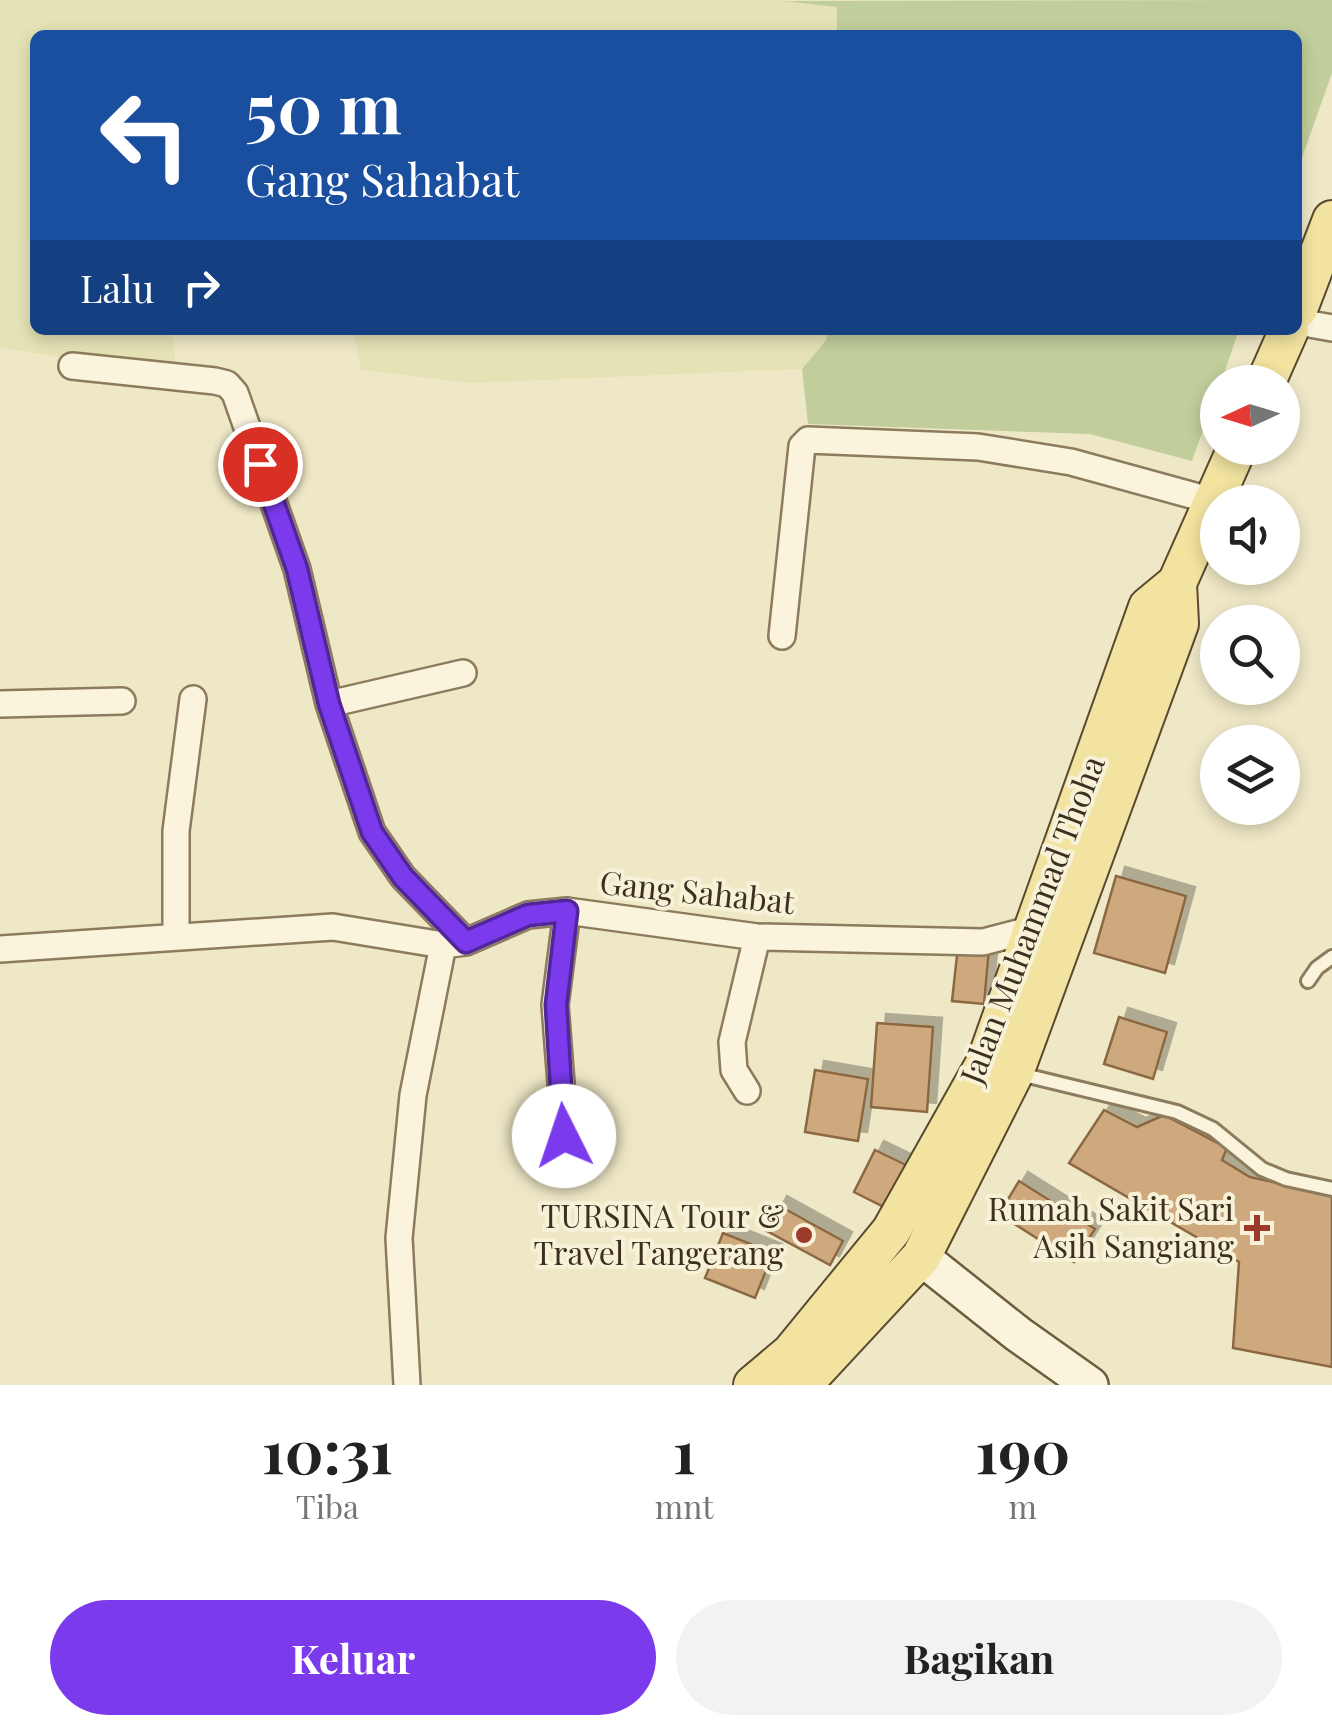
<!DOCTYPE html>
<html lang="id">
<style>
:root{--surface:#fff;--page:#f2f2f2;--text:#222;--muted:#767676;--accent:#7c3aed}
body{margin:0;font-family:"Playfair Display",serif;background:var(--page);color:var(--text);height:100vh;display:flex;flex-direction:column;font-size:38px;white-space:nowrap}
*{box-sizing:border-box;margin:0}
p{font-size:32px;color:var(--muted)}
.icon{flex:none;width:55px;height:55px;fill:none;stroke:currentColor;stroke-width:2;stroke-linecap:round;stroke-linejoin:round}
.map{position:relative;height:1385px;overflow:hidden}
.drawer{display:flex;flex-direction:column;background:var(--surface);flex:1}
.drawer>*{flex:none}
.hud{position:absolute;left:30px;top:30px;width:1272px;height:305px;border-radius:15px;box-shadow:0 5px 15px #0003;background:#1a4fa0;color:#fff;overflow:hidden}
.needle{width:65px;rotate:266deg}
.tools{position:absolute;left:1200px;top:365px;display:grid;gap:20px}
.tools a{display:grid;place-items:center;width:100px;height:100px;border-radius:50%;background:var(--surface);box-shadow:0 5px 15px #0003;font-size:50px}
.pin{position:absolute;display:grid;place-items:center;width:85px;height:85px;color:#fff;margin:-42px;border:5px solid #fff;border-radius:50%;box-shadow:0 2px 10px #0007}
.me{position:absolute;width:110px;margin:-55px;rotate:356deg;stroke-linejoin:round;filter:drop-shadow(0 0 8px #0008)}
.turn{display:flex;align-items:center;gap:35px;height:210px;padding:0 50px;font-size:45px}
.turn .icon{width:130px;height:130px;stroke-width:2.5}
.turn b{display:block;font-size:70px;line-height:85px}
.then{display:flex;align-items:center;height:95px;padding:0 50px;background:#0003;gap:20px;font-size:38px}
.eta{display:flex;justify-content:space-evenly;align-items:center;height:170px;text-align:center}
.eta b{font-size:60px;font-weight:700;line-height:70px}
.cta{display:flex;gap:20px;margin-top:auto;padding:20px 50px}
.cta a{flex:1;height:115px;border-radius:60px;background:var(--accent);color:#fff;font-size:40px;font-weight:700;line-height:115px;text-align:center}
.cta a+a{background:var(--page);color:var(--text)}
.map>svg:first-child{display:block}
.farmland{fill:#e5e3b5}
.green{fill:#c1ce9b}
.building{fill:#cea97d;stroke:#8b6842;stroke-width:2.5;filter:url(#shadow)}
.lines{fill:none;stroke-linecap:round;stroke-linejoin:round}
.service-casing{stroke:#8c7b5c;stroke-width:18}
.minor-casing{stroke:#8c7b5c;stroke-width:30}
.secondary-casing{stroke:#6e5c3f;stroke-width:40}
.primary-casing{stroke:#5a4930;stroke-width:42}
.service{stroke:#f9f4db;stroke-width:12}
.minor{stroke:#f9f4db;stroke-width:25}
.secondary{stroke:#f9f4db;stroke-width:35}
.primary{stroke:#f2e3a0;stroke-width:38}
.route-casing{stroke:#51269a;stroke-width:25}
.route{stroke:#7c3aed;stroke-width:18}
.poi-dot{fill:#9b392b;stroke:#f6f1d7;stroke-width:4}
.labels{text-anchor:middle;stroke-width:8;stroke-linejoin:round;paint-order:stroke}
.street-label{font-size:32px;fill:#3c3120;stroke:#f6f1d7}
.poi-label{font-size:32px;fill:#3c3120;stroke:#f6f1d7;text-anchor:end}
</style>
<div class="map">
<svg width="1332" height="1385" viewBox="0 0 1332 1385">
<defs>
<filter id="shadow"><feDropShadow dx="9" dy="-9" stdDeviation="0" flood-color="#0004"/></filter>
</defs>
<rect width="100%" height="100%" fill="#efe8c7"/>
<path class="farmland" d="M0 0H783L838 7 837 35H35V330H173L176 374 0 348Z
M353 330H827V339L802 369 471 383 361 370Z"/>
<path class="green" d="M1332 0V73L1298 169V35H837V7L783 1Z
M827 330H1239L1221 382H1218L1217 391 1192 461 1090 434 808 424 802 369 827 339Z"/>
<path class="building" d="M1116 876 1186 896 1165 973 1094 953Z
M958 946 989 949 984 1004 952 1001Z
M1119 1017 1167 1032 1153 1079 1104 1064Z
M877 1023 933 1027 927 1112 871 1107Z
M815 1070 868 1079 858 1141 805 1132Z
M1104 1110 1137 1127 1164 1115 1227 1148 1222 1160 1250 1177 1332 1195V1367L1233 1348 1239 1262 1069 1163Z
M875 1150 908 1166 886 1208 854 1192Z
M1019 1181 1095 1229 1074 1262 999 1214Z
M778 1205 843 1241 830 1265 765 1230Z
M723 1233 773 1253 755 1298 705 1278Z"/>
<g class="lines">
<defs>
<path id="service" d="M1308 981 1317 968 1332 957
M1016 1073 1177 1112 1213 1129 1262 1169 1286 1179 1332 1189"/>
<path id="minor" d="M1298 322 1332 328
M72 366 215 381 227 384 235 393 297 569 329 704 372 832 403 877 466 942
M782 636 802 446 808 440 978 447 1071 462 1213 501
M0 704 122 701
M329 704 463 673
M176 936V831L193 699
M0 949 333 927 443 945 466 942 528 915 567 911 757 937 983 942 1033 929
M747 1091 734 1070 732 1042 757 937
M565 1135 555 1005 567 911
M407 1385 399 1238 413 1095 443 945"/>
<path id="secondary" d="M921 1257 1018 1334 1090 1385"/>
<path id="primary" d="M1298 309 1332 220
M1266 382 1289 330
M753 1385 791 1353 891 1231 986 1062 1148 607 1177 583
M802 1385 921 1257 1014 1073 1179 624 1177 583 1237 448"/>
</defs>
<use href="#service" class="service-casing"/>
<use href="#minor" class="minor-casing"/>
<use href="#secondary" class="secondary-casing"/>
<use href="#primary" class="primary-casing"/>
<use href="#service" class="service"/>
<use href="#minor" class="minor"/>
<use href="#secondary" class="secondary"/>
<use href="#primary" class="primary"/>
</g>
<g class="lines">
<defs>
<path id="route" d="M260 464 297 569 329 704 372 832 403 877 466 942 528 915 567 911 556 1005 564 1136"/>
</defs>
<use href="#route" class="route-casing"/>
<use href="#route" class="route"/>
</g>
<g class="poi-dot">
<path d="M1252 1213h10v10h10v10h-10v10h-10v-10h-10v-10h10z"/>
<circle cx="804" cy="1235" r="10"/>
</g>
<g class="labels">
<g class="street-label">
<text transform="translate(697 893) rotate(6)" y="11">Gang Sahabat</text>
<text transform="translate(1033 920) rotate(-69)" y="11">Jalan Muhammad Thoha</text>
</g>
<g class="poi-label">
<text x="1234" y="1221">Rumah Sakit Sari<tspan x="1234" dy="37">Asih Sangiang</tspan></text>
<text x="784" y="1228">TURSINA Tour &amp;<tspan x="784" dy="37">Travel Tangerang</tspan></text>
</g>
</g>
</svg>
<div class="tools">
<a><svg class="needle" viewBox="-14 -14 28 28"><path d="M0-13l5 13h-10z" fill="#e53935"/><path d="M0 13l5-13h-10z" fill="#767676"/></svg></a>
<a><svg class="icon" aria-label="sound" viewBox="0 0 24 24"><path d="M4 9h4l5-4v14l-5-4H4zM17 9q2 3 0 6"/></svg></a>
<a><svg class="icon" aria-label="search" viewBox="0 0 24 24"><circle cx="10" cy="10" r="6"/><path d="M15 15l6 6"/></svg></a>
<a><svg class="icon" aria-label="layers" viewBox="0 0 24 24"><path d="M12 4l9 5-9 5-9-5zM3 14l9 5 9-5"/></svg></a>
</div>
<div class="pin" style="left:260px;top:464px;background:#d93025"><svg class="icon" aria-label="arrive" viewBox="0 0 24 24"><path d="M6 21V4h12l-3 4 3 4H6"/></svg></div>
<svg class="me" style="left:564px;top:1136px" viewBox="-20 -20 40 40"><circle r="19" fill="#fff"/><path d="M0-13L10 11 0 6-10 11z" fill="#7c3aed"/></svg>
<div class="hud">
<div class="turn"><svg class="icon" aria-label="left" viewBox="0 0 24 24"><path d="M17 20v-9H6M10 6l-5 5 5 5"/></svg><div><b>50 m</b>Gang Sahabat</div></div>
<div class="then">Lalu<svg class="icon" aria-label="right" viewBox="0 0 24 24"><path d="M7 20v-9h11M14 6l5 5-5 5"/></svg></div>
</div>
</div>
<section class="drawer">
<div class="eta">
<div><b>10:31</b><p>Tiba</p></div>
<div><b>1</b><p>mnt</p></div>
<div><b>190</b><p>m</p></div>
</div>
<div class="cta"><a>Keluar</a><a>Bagikan</a></div>
</section>
